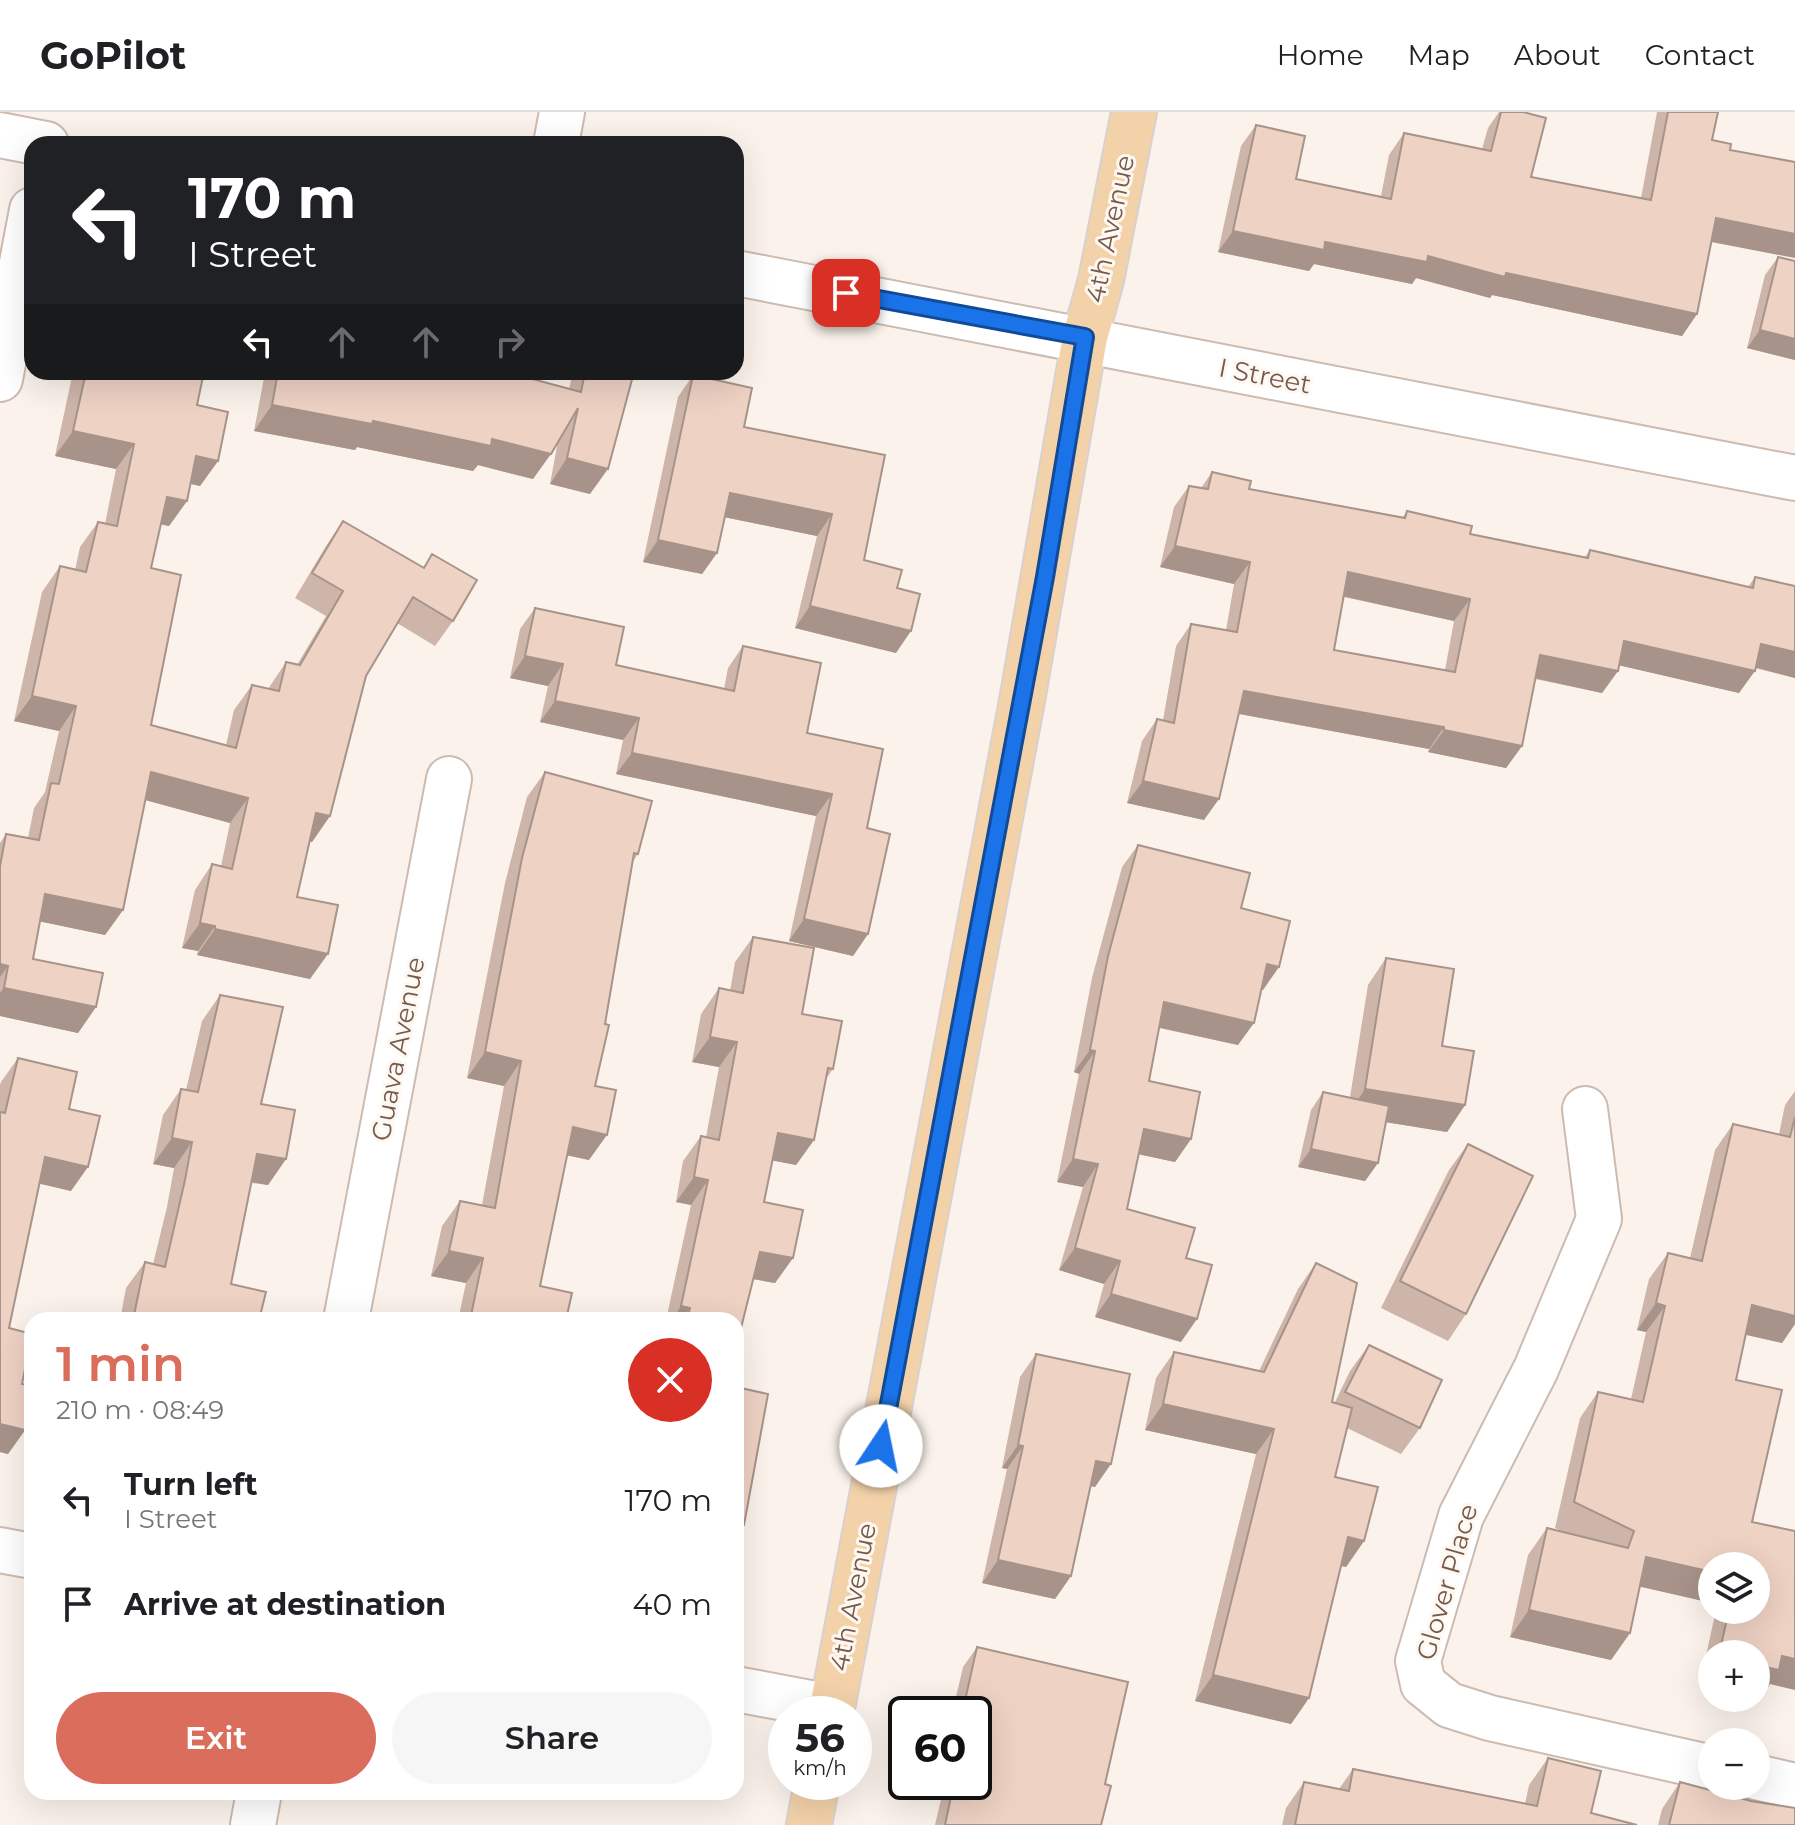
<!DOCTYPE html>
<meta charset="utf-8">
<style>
:root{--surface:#fff;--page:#f6f6f6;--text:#202124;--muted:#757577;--line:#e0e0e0;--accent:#da6d5b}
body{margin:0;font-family:Montserrat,sans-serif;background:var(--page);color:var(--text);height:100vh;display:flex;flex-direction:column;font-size:30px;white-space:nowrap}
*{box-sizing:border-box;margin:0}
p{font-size:26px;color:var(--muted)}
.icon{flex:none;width:44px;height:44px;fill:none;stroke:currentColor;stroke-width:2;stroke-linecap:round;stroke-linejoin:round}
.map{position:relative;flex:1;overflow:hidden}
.sheet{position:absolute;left:24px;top:1200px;width:720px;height:488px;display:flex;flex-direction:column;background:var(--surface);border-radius:24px;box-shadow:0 8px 32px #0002}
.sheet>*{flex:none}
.hud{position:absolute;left:24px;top:24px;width:720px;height:244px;border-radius:24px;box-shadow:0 8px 32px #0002;background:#202124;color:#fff;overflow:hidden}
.fabs{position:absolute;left:1698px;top:1440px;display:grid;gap:16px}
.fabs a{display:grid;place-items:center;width:72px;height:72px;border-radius:50%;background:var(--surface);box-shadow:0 8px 32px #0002;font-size:40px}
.speed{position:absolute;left:768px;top:1584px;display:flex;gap:16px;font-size:40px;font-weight:700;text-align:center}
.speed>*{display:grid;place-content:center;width:104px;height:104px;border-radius:50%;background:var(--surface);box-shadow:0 8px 32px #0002;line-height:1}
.speed small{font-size:20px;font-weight:400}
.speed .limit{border:4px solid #111;border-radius:12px;background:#fff;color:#111}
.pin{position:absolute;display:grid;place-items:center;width:68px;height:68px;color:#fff;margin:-34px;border-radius:16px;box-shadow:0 4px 12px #0006}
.me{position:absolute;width:88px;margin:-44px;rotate:11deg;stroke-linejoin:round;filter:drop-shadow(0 0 6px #0008)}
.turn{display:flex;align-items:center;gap:28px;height:168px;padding:0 32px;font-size:36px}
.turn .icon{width:104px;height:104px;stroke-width:2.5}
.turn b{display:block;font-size:56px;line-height:68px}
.lanes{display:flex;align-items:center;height:76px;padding:0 32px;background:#0003;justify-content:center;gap:40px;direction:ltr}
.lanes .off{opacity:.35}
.round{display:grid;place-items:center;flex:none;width:84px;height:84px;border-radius:42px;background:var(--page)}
.head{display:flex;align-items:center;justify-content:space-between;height:136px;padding:0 32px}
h1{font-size:48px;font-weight:600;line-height:60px;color:var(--accent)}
.primary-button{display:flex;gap:16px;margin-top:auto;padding:16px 32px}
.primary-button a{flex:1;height:92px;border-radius:48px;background:var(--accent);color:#fff;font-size:32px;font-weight:600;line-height:92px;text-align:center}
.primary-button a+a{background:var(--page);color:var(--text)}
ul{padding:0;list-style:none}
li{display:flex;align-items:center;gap:24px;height:104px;padding:0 32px}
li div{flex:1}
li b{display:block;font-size:30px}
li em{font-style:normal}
header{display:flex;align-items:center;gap:48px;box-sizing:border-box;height:112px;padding:0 40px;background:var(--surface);border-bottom:2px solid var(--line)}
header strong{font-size:38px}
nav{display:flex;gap:44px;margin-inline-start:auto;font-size:28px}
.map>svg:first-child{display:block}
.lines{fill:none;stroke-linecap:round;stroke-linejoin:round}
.minor-casing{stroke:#cdbbb1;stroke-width:48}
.major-casing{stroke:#d8d1ce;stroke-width:48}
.minor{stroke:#fff;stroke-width:44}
.major{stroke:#f3d2a9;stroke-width:44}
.wall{fill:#cdb5a9;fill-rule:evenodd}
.shaded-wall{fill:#a79389}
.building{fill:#eed2c4;stroke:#a79389;stroke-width:2;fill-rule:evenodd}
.route-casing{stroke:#114b97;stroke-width:20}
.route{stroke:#1a73e8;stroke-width:14}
.labels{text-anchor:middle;stroke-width:6;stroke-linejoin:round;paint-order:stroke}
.street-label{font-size:26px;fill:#745a4f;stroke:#fef8f1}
</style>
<header>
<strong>GoPilot</strong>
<nav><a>Home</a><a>Map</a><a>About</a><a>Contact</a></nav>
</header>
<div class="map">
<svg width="1795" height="1713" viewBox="0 0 1795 1713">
<rect width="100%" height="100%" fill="#fbf3eb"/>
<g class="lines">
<defs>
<path id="minor" d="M0 23 46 32
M556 32 562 0
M736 161C1089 228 1442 296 1795 366
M0 267 32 98
M1585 997 1599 1107 1536 1257 1461 1404 1418 1549 1423 1572 1449 1593 1490 1606 1712 1656
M346 1208 449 667
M0 1438 32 1444
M736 1577 832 1595
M1756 1665 1795 1674
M253 1713 259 1680"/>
<path id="major" d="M831 1602 1022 589 1085 225 1101 168 1134 0
M809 1713 817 1670"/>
</defs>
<use href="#minor" class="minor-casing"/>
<use href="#major" class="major-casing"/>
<use href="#minor" class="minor"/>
<use href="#major" class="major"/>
</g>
<path class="wall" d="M1499 0H1501L1531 65 1641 86 1657 0H1718L1712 28V130L1697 202 1682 224 1492 183 1490 186 1416 166 1412 172 1314 152 1309 159 1218 140 1241 34 1256 13 1296 67 1381 84 1389 43 1404 21 1482 37 1488 16Z
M1778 145 1795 149V248L1747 236 1765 163Z
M73 260H204L197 293 218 349 200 374 190 372 187 389 169 414 161 412 151 456V613L226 633 234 598 252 573 268 577 286 550 297 553 326 504 295 486 326 434 343 409 423 456 432 442 453 509 435 534 397 511 366 564 330 704 312 730 310 729 297 785 310 867 197 843 198 839 182 836 195 778 212 752 221 754 230 711 145 688 123 798 105 823 40 809 33 847 96 895 78 921 0 904V731L6 722 28 726 34 696 45 680 59 619 14 609 42 480 60 454 75 458 80 435 98 410 105 412 116 357 55 344Z
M230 260H506L569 277 572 265 575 260H634L590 382 550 372 558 329 533 367 478 353 473 359 357 335 355 338 254 319 264 266Z
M693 263 744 315 885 343 864 448 897 476 896 541 795 516 817 424 724 405 717 441 702 462 643 450 678 285Z
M1212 360 1249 377 1403 405 1407 399 1470 422 1585 445 1590 438 1748 475 1755 465 1795 566 1755 556 1739 581 1619 553 1618 559 1602 581 1535 567 1522 634 1506 656 1428 640 1429 637 1239 602 1204 708 1127 691 1142 629 1157 607 1163 608 1176 534 1191 512 1226 518 1234 472 1160 455 1174 395 1189 374 1201 376ZM1344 485 1454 509 1445 558 1334 538Z
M535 496 616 553 724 577 728 556 743 534 807 621 867 716 868 822 853 844 789 829 816 704 616 662 623 628 540 610 548 574 510 566 520 517Z
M545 660 638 742 632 751 595 974 589 1048 567 1043 540 1174 566 1208H458L466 1171 431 1164 442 1114 460 1089 482 1093 504 974 467 966 505 771 527 685Z
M1138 733 1241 796 1263 878 1262 877 1238 933 1159 916 1149 969 1191 1027 1175 1050 1138 1042 1127 1097 1186 1146 1181 1230 1095 1205 1104 1172 1059 1158 1083 1075 1057 1070 1079 962 1074 960 1092 866 1122 755Z
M753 825 802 902 833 957 826 967 814 1028 796 1053 772 1048 764 1090 793 1146 775 1171 753 1167 736 1208H666L691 1093 676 1090 683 1049 701 1024 706 1025 719 955 692 950 701 902 719 876 730 879 735 850Z
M1386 846 1442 934 1465 993 1447 1020 1386 1010 1378 1051 1365 1069 1298 1055 1311 998 1323 980 1350 985 1368 873Z
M220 883 261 992 286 1047 268 1073 252 1071 231 1172 259 1208H120L126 1176 145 1150 153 1152 167 1095 174 1056 153 1052 163 1003 181 977 186 978 202 909Z
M18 946 69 997 71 1079 39 1071 9 1216 22 1272 25 1318 8 1342 0 1340V973L1 970Z
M1795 979V1212L1782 1231 1746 1223 1736 1268 1770 1572 1761 1585 1756 1542H1712V1574L1700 1571 1716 1498H1756V1454H1712V1491L1640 1474 1630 1521 1611 1548 1510 1525 1528 1443 1547 1416 1564 1420 1555 1416 1580 1306 1598 1280 1631 1287 1646 1220 1637 1218 1649 1167 1668 1141 1690 1146 1715 1038 1733 1012 1779 1022 1785 993Z
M1468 1032 1466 1202 1448 1229 1381 1196 1449 1058Z
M1316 1151 1332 1290H1335L1350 1259 1369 1233 1420 1316 1401 1342 1347 1316 1335 1365 1364 1429 1346 1455 1341 1454 1309 1586 1291 1612 1195 1589 1256 1342 1145 1318 1156 1266 1174 1240 1259 1259 1298 1177Z
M1036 1242 1095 1375 1091 1374 1071 1464 1055 1487 982 1471 1007 1357 1002 1356 1020 1265Z
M977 1535 1105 1672 1101 1713H935L945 1670H974V1602H952L963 1555Z
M1548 1646 1591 1701 1637 1713H1282L1286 1696 1304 1670 1339 1677 1353 1657 1525 1692 1529 1673Z
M1680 1670 1751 1689 1795 1713H1658L1662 1697Z"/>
<path class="shaded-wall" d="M1716 106 1795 122V146L1701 128Z
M1233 119 1428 144 1697 202 1682 224 1492 183 1490 186 1416 166 1412 172 1314 152 1309 159 1218 140Z
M1760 218 1795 227V248L1747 236Z
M230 260H268L264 266Z
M272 293 492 327 551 342 533 367 478 353 473 359 357 335 355 338 254 319Z
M73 319 134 332 116 357 55 344Z
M196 344 218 349 200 374 178 369Z
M567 346 608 357 590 382 550 372Z
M730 381 832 402 817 424 714 403Z
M167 385 187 389 169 414 149 410Z
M658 428 717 441 702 462 643 450Z
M1175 434 1250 450 1234 472 1160 455Z
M1348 460 1470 487 1454 509 1333 482Z
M810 494 911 519 896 541 795 516Z
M1624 529 1755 559 1739 581 1609 551Z
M1761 532 1795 540V566L1746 553Z
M1540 543 1618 559 1602 581 1525 564Z
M525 544 563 552 548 574 510 566Z
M1244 579 1444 615 1429 637 1229 600Z
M32 584 76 594 59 619 14 609Z
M555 589 639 606 623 628 540 610Z
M1444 618 1522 634 1506 656 1428 640Z
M632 641 832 682 816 704 616 662Z
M151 660 248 686 230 711 134 685Z
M1143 669 1219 687 1204 708 1127 691Z
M316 701 330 704 312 730 298 726Z
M45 782 123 798 105 823 28 807Z
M804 807 868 822 853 844 789 829Z
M200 811 215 814 198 839 182 836Z
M215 817 328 842 310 867 197 843Z
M0 852 8 854 0 865Z
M1267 852 1279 855 1263 878 1251 875Z
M4 876 96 895 78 921 0 904V881Z
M1164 890 1254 911 1238 933 1148 913Z
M710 925 737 930 719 955 692 950Z
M1090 938 1095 939 1079 962 1074 960Z
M485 940 521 949 504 974 467 966Z
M1365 977 1465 993 1447 1020 1347 1004Z
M573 1015 607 1023 589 1048 556 1041Z
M1144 1017 1191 1027 1175 1050 1128 1040Z
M778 1021 814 1028 796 1053 760 1046Z
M172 1026 192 1030 174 1056 153 1052Z
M1311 1037 1378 1051 1365 1069 1298 1055Z
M257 1042 286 1047 268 1073 239 1068Z
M45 1045 88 1055 71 1079 28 1069Z
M1073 1047 1098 1052 1083 1075 1057 1070Z
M694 1065 708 1068 691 1093 676 1090Z
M1075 1136 1120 1149 1104 1172 1059 1158Z
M449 1139 483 1146 466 1171 431 1164Z
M760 1140 793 1146 775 1171 742 1165Z
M1111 1182 1197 1207 1181 1230 1095 1205Z
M1656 1191 1665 1194 1646 1220 1637 1218Z
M1752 1193 1795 1204V1212L1782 1231 1734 1220Z
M681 1194 690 1196 682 1208H672Z
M1163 1292 1274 1317 1256 1342 1145 1318Z
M0 1312 25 1318 8 1342 0 1340Z
M1018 1333 1023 1334 1007 1357 1002 1356Z
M1096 1349 1111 1352 1095 1375 1080 1372Z
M736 1412 744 1413 736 1424Z
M1348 1425 1364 1429 1346 1455 1330 1451Z
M1646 1445 1712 1460V1491L1628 1472Z
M998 1448 1071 1464 1055 1487 982 1471Z
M1529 1498 1630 1521 1611 1548 1510 1525Z
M1782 1544 1795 1547V1578L1770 1572 1761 1585 1756 1584V1553Z
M1712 1554V1574L1700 1571Z
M1213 1563 1309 1586 1291 1612 1195 1589Z"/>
<path class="building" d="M1501 0H1523L1546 6 1531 65 1651 88 1668 0H1718L1712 28 1731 32 1730 38 1795 50V122L1716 106 1697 202 1506 161 1505 165 1428 144 1427 150 1325 130 1324 138 1233 119 1256 13 1305 24 1296 67 1391 87 1404 21 1491 39Z
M1778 145 1795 149V227L1760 218Z
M86 260H204L197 293 228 300 218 349 196 344 187 389 167 385 151 456 181 463 151 613 236 636 252 573 279 579 286 550 300 553 343 479 312 461 343 409 424 456 432 442 477 468 453 509 413 485 366 564 330 704 316 701 297 785 338 793 328 842 215 817V814L200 811 212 752 232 757 248 686 151 660 123 798 45 782 33 847 103 861 96 895 4 876 8 854 0 852V754L6 722 39 728 51 671 59 672 76 594 32 584 60 454 86 460 98 410 117 414 134 332 73 319Z
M278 260H506L581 280 585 260H634L608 357 567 346 578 296 551 342 492 327 491 334 373 309 372 312 272 293Z
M693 263 752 276 744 315 885 343 864 448 902 458 897 476 920 482 911 519 810 494 832 402 730 381 717 441 658 428Z
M1212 360 1251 369 1249 377 1405 406 1407 399 1472 414 1470 422 1588 446 1590 438 1753 476 1755 465 1795 474V540L1761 532 1755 559 1624 529 1618 559 1540 543 1522 634 1444 618V615L1244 579 1219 687 1143 669 1157 607 1174 611 1191 512 1237 520 1250 450 1175 434 1189 374 1208 377ZM1348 460 1470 487 1455 560 1334 538Z
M535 496 624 515 616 553 734 579 743 534 821 551 807 621 883 637 867 716 890 722 868 822 804 807 832 682 632 641 639 606 555 589 563 552 525 544Z
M545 660 652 689 638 742 634 741 605 912 609 913 595 974 616 978 607 1023 573 1015 540 1174 572 1181 566 1208H470L483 1146 449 1139 460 1089 495 1096 521 949 485 940 522 746Z
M1138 733 1250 761 1241 796 1290 809 1279 855 1267 852 1254 911 1164 890 1149 969 1200 980 1191 1027 1144 1017 1127 1097 1195 1116 1186 1146 1212 1153 1197 1207 1111 1182 1120 1149 1075 1136 1098 1052 1073 1047 1095 939 1090 938 1108 844Z
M753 825 814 836 802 902 842 909 833 957 828 956 814 1028 778 1021 764 1090 803 1098 793 1146 760 1140 736 1236V1208H687L690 1196 681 1194 708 1068 694 1065 701 1024 719 1028 737 930 710 925 719 876 743 881Z
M1386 846 1454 857 1442 934 1474 939 1465 993 1365 977Z
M220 883 283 895 261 992 295 998 286 1047 257 1042 231 1172 266 1180 259 1208H133L145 1150 165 1155 185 1068 192 1030 172 1026 181 977 198 980Z
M18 946 77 960 69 997 100 1004 88 1055 45 1045 9 1216 32 1222 22 1272 32 1274V1287L25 1318 0 1312V1000L5 1001Z
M1323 980 1389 994 1378 1051 1311 1037Z
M1795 1005V1204L1752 1193 1736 1268 1782 1278 1752 1410 1795 1419V1547L1782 1544 1779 1558 1756 1553V1542H1719L1729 1498H1756V1454H1712V1460L1646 1445 1630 1521 1529 1498 1547 1416 1628 1436 1634 1419 1574 1390 1598 1280 1643 1290 1665 1194 1656 1191 1668 1141 1702 1149 1733 1012 1790 1025Z
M1468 1032 1533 1064 1466 1202 1400 1169Z
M1316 1151 1357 1171 1332 1290 1352 1296 1335 1365 1378 1375 1364 1429 1348 1425 1309 1586 1213 1563 1274 1317 1163 1292 1174 1240 1264 1260Z
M1369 1233 1442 1268 1420 1316 1345 1280Z
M1036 1242 1130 1262 1111 1352 1096 1349 1071 1464 998 1448 1023 1334 1018 1333Z
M736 1275 768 1282 744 1413 736 1412Z
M977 1535 1128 1570 1105 1672 1111 1674 1101 1713H945L954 1670H974V1602H962Z
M1548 1646 1601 1659 1591 1701 1637 1713H1295L1304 1670 1349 1679 1353 1657 1537 1694Z
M1680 1670 1751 1689 1795 1696V1713H1669Z"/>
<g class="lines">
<defs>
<path id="route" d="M846 181 1085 225 1045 465 881 1334"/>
</defs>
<use href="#route" class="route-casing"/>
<use href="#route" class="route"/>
</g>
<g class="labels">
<g class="street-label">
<text transform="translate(1110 117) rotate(-78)" y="9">4th Avenue</text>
<text transform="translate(1265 264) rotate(11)" y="9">I Street</text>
<text transform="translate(398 937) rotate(-79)" y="9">Guava Avenue</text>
<text transform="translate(1447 1470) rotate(-74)" y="9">Glover Place</text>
<text transform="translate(853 1485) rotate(-79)" y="9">4th Avenue</text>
</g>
</g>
</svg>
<div class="fabs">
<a><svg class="icon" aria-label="layers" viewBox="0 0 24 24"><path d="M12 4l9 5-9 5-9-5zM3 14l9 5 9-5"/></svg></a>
<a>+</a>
<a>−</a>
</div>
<div class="speed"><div>56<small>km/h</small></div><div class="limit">60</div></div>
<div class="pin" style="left:846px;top:181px;background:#d93025"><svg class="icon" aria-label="arrive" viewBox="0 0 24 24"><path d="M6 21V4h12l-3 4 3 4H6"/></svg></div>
<svg class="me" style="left:881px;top:1334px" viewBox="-20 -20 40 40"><circle r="19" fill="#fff"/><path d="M0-13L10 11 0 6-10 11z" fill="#1a73e8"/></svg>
<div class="hud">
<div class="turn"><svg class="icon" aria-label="left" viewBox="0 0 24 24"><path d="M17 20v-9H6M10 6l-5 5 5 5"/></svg><div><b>170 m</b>I Street</div></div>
<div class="lanes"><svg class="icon" aria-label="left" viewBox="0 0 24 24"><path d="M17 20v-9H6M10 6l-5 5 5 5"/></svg><svg class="icon off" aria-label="ahead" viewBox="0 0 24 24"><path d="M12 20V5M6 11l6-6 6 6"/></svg><svg class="icon off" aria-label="ahead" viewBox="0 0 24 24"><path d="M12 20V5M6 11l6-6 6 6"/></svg><svg class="icon off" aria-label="right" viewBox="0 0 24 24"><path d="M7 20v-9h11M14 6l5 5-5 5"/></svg></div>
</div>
<section class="sheet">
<div class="head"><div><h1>1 min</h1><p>210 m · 08:49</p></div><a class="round" style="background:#d93025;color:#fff"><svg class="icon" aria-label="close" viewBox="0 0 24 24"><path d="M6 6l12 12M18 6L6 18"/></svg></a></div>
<ul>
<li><svg class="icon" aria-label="left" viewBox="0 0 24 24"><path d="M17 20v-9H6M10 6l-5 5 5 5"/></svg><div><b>Turn left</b><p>I Street</p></div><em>170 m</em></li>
<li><svg class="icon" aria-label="arrive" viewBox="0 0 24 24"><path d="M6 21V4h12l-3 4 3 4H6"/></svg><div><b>Arrive at destination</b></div><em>40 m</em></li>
</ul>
<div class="primary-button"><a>Exit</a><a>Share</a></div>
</section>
</div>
